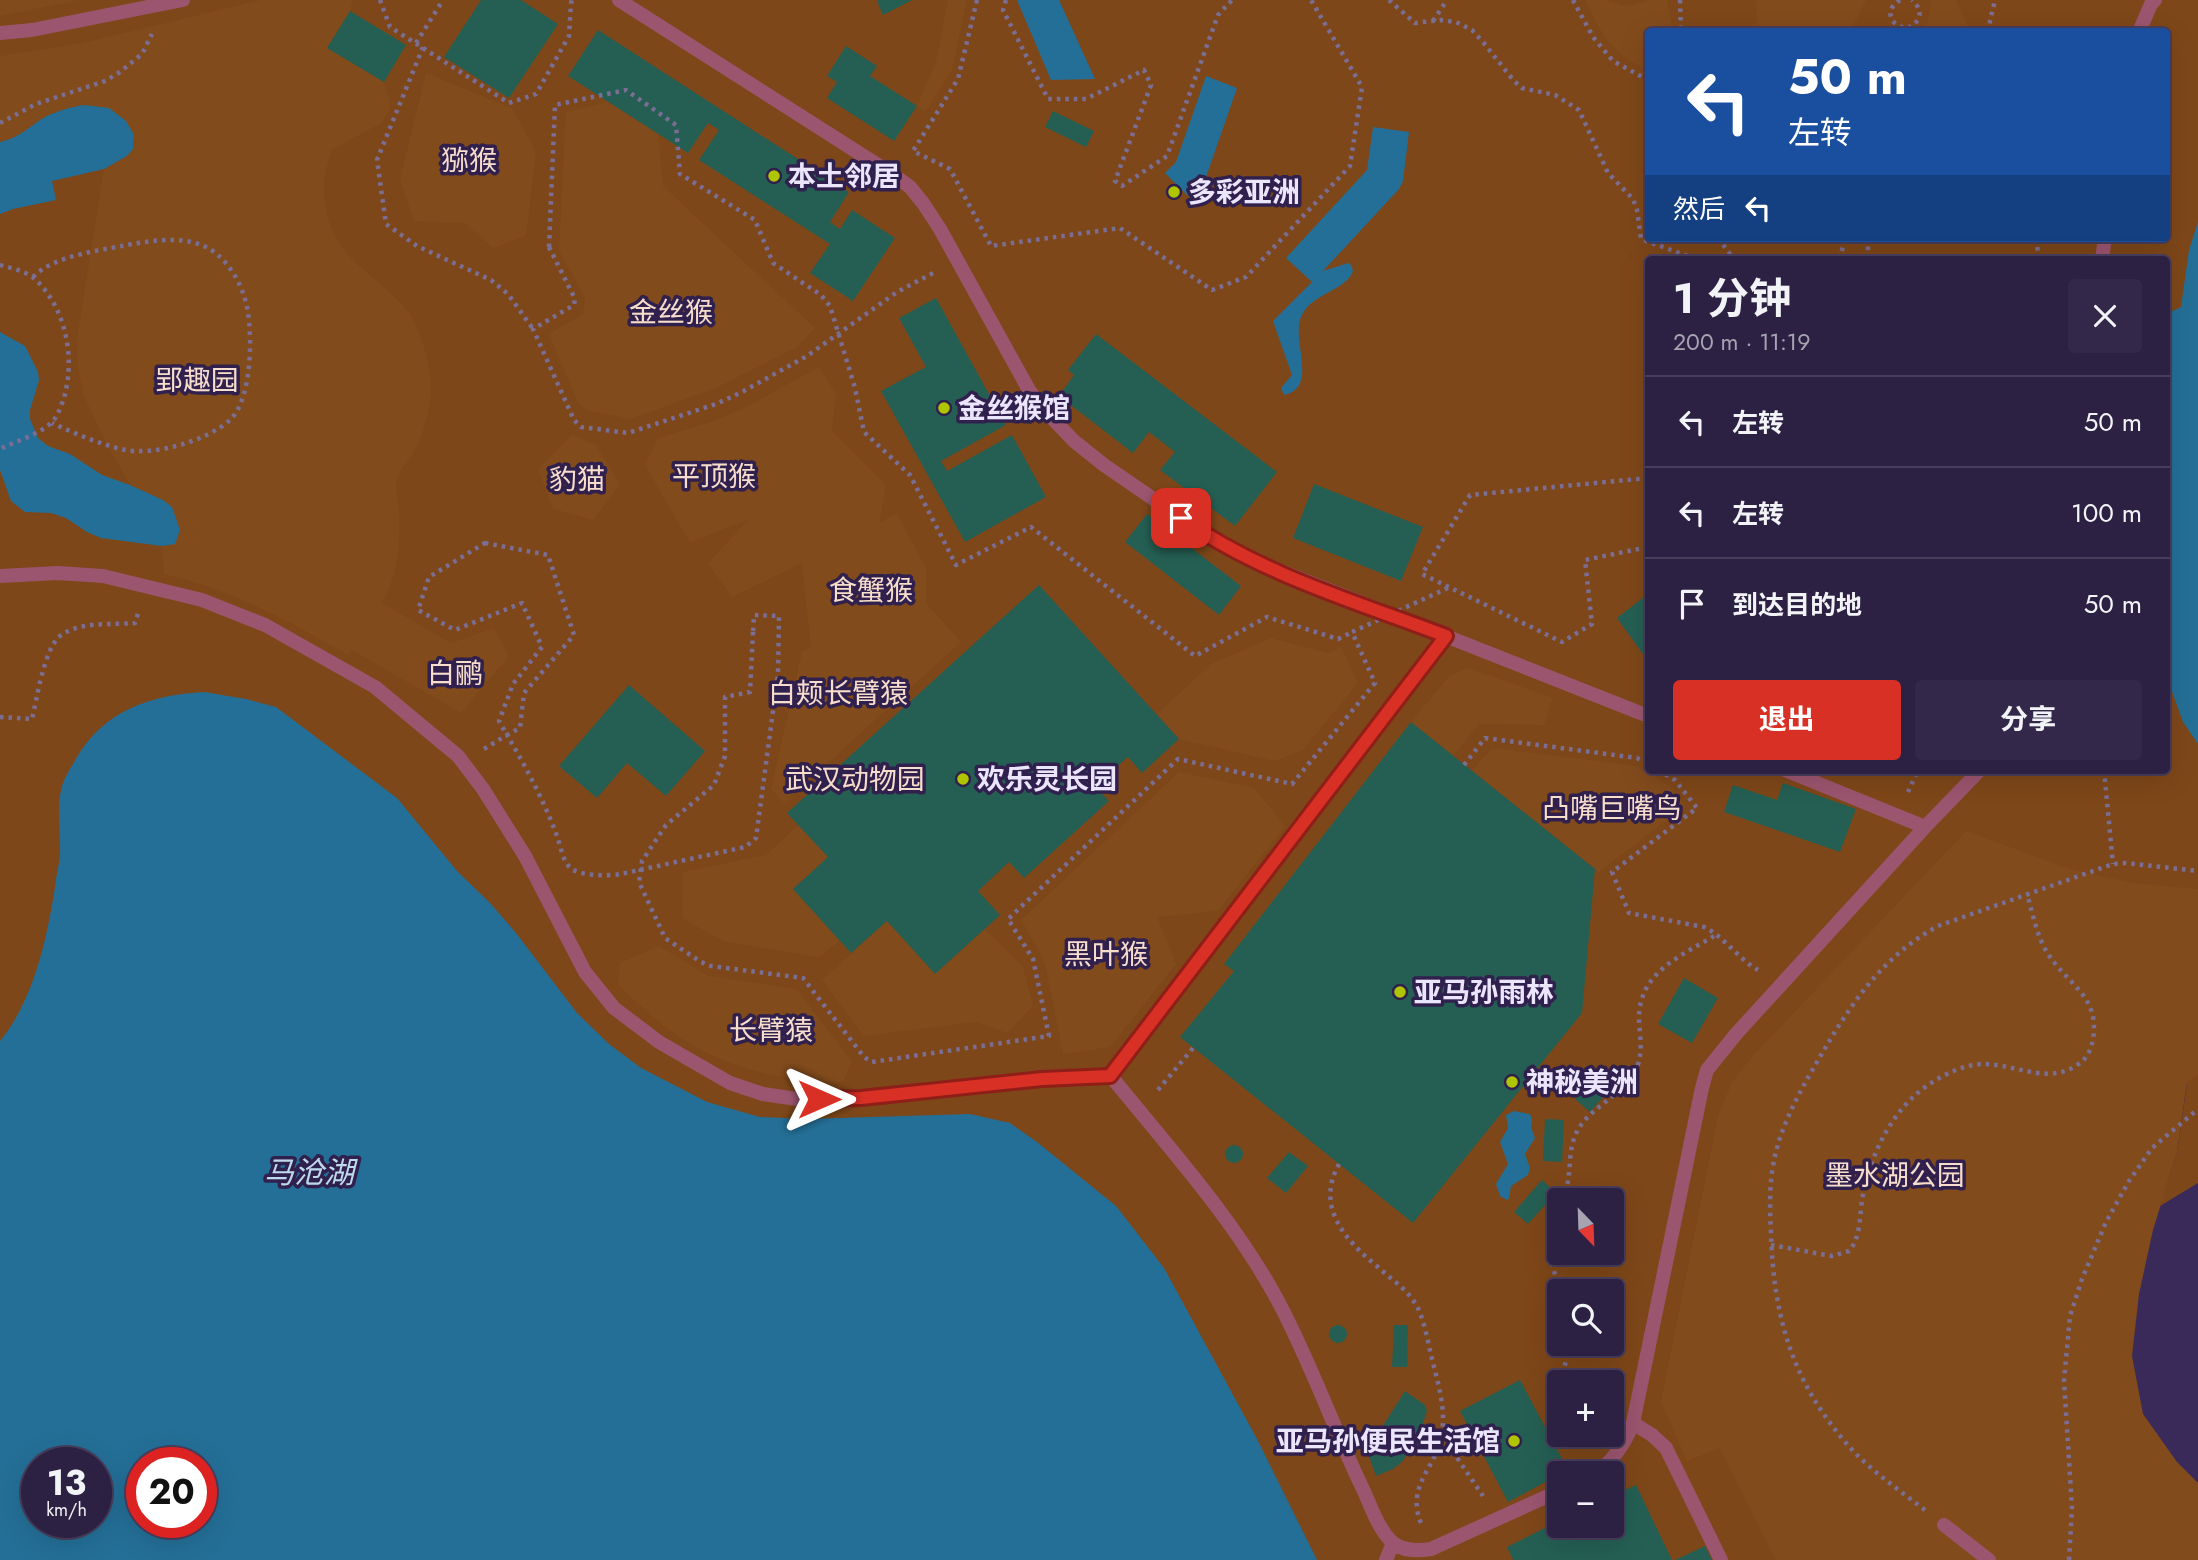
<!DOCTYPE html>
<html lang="zh">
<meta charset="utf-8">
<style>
:root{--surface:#2c2043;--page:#34284a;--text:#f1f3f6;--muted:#a6a3b2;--line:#483e5c;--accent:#d93025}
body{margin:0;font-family:Jost,"Noto Sans SC",sans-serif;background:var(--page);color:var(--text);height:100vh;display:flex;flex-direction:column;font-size:26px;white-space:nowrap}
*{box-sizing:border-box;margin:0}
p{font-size:23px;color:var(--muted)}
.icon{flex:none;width:38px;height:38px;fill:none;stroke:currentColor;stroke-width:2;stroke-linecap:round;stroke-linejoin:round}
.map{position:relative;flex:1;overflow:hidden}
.details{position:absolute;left:1645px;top:256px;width:525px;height:518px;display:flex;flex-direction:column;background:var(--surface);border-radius:7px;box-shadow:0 7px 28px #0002,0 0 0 2px var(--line)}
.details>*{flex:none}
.top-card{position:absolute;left:1645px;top:28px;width:525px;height:214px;border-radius:7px;box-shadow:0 7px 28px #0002,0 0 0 2px var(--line);background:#1a4fa0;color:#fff;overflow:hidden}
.needle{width:46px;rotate:157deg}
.tools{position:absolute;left:1547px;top:1188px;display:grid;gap:14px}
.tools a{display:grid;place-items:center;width:77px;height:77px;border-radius:7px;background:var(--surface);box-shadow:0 7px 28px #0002,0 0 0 2px var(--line);font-size:35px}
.speed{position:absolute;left:21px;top:1447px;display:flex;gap:14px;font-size:35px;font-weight:700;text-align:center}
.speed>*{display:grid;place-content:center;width:91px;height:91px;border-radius:50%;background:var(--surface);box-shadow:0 7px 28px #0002,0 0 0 2px var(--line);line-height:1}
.speed small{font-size:18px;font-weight:400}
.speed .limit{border:10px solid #d22;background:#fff;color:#111}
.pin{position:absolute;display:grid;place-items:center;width:60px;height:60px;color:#fff;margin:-30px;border-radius:14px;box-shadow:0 4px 10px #0006}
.me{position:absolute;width:77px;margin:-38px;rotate:90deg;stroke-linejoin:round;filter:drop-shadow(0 0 5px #0008)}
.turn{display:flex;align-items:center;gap:24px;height:147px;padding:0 28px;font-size:32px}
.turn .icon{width:91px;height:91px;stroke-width:2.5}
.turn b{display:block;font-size:49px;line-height:60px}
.then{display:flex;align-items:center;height:66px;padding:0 28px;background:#0003;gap:14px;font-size:26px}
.round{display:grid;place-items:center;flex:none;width:74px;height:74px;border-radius:7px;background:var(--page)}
.summary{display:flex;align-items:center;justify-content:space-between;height:119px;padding:0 28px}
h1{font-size:42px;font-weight:700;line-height:52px}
.primary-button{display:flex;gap:14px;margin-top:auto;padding:14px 28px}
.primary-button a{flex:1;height:80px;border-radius:7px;background:var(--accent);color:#fff;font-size:28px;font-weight:700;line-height:80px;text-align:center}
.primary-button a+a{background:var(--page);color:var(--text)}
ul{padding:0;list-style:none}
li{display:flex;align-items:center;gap:21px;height:91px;padding:0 28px;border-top:2px solid var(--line)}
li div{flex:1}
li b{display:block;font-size:26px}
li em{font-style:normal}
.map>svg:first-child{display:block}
.green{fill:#7e4719;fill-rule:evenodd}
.forest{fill:#824b1c}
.water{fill:#246f97;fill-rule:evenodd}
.building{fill:#255f53}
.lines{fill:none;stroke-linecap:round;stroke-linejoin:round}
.path{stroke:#7b6e94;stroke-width:4.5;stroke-dasharray:3.5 5;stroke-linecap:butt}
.lane{stroke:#9c556f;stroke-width:14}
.path-bridge{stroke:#7b6e94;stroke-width:4.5;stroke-dasharray:3.5 5;stroke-linecap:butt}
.route-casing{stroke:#8d1f18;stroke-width:18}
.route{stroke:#d93025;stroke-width:12}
.poi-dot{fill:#b0c501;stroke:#30204d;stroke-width:2.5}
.labels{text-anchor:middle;stroke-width:7;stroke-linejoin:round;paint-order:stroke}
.park-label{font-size:28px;fill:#f7ddcb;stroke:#30204d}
.poi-label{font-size:28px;font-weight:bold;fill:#ebe5fc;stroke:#30204d;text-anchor:start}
.water-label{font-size:30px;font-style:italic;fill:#bed9eb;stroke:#30204d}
</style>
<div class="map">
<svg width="2198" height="1560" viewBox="0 0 2198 1560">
<rect width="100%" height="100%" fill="#3a2a59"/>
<path class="green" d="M0 0H2198V1183L2160 1206 2177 1152 2187 1084 1907 1560H0ZM1648 32H2166V238H1648ZM1648 259H2166V770H1648ZM1559 1200H1612V1253H1559ZM1559 1292H1612V1344H1559ZM1559 1382H1612V1435H1559ZM37 1463H96V1522H37ZM142 1463H201V1522H142ZM1559 1474H1612V1526H1559Z"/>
<path class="forest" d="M0 0H79L0 16Z
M261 0H353L350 11 327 48 384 82 391 108 381 123 332 150C328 164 323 178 324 192 324 215 335 243 352 259 371 278 393 292 410 314 422 331 431 369 431 390 432 406 422 438 414 452 409 460 400 470 397 479 395 488 398 502 399 511 400 547 399 571 382 603L451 643 494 628 509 656 461 713 352 650 347 655C285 619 235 591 164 574L162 546H170L172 507 163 500 130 485 100 431 84 396 78 368 77 339 104 169C116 162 131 157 135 142L84 105C71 107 57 111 45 117 28 126 21 137 0 142V56L78 44Z
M948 0H967L952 70 925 112 917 106 936 62Z
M1585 0H1604L1624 6 1635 5 1648 0H1667L1673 31 1648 32V71C1612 53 1602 36 1585 0Z
M1757 0H1866L1851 31 1761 32 1756 18Z
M1932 0H1956L1970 31H1923L1927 23Z
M426 73 512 108 536 152 526 236 493 248 465 223 414 221 400 179Z
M608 102 658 134 663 186 815 328 797 347 716 388 631 419 588 411 578 403 549 334 583 314 585 297 559 251 566 112Z
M819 367 836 394 832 431 886 485 879 523 897 514 926 568V603L961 642 784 803 771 789 802 652 811 646 802 563 732 597 708 563 749 519 690 543 645 465 658 438 714 421 748 406Z
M572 435 595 444 620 484 593 520 553 509 538 469Z
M1271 638 1329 653 1341 647 1358 683 1303 750 1274 761 1179 739 1157 714 1211 664Z
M1466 669H1472L1553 698 1544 725 1479 724 1453 756 1411 722 1450 675Z
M1492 748 1635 766 1670 786 1685 806 1599 872 1472 771Z
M1179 772 1254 788 1285 826 1218 911 1157 917 1176 964 1110 1047 1063 1054 1046 968 1041 954 1021 920Z
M798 825 828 857 793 889 840 941 819 957 723 941 682 918 683 872 766 855Z
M1966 831 2070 869 2133 883 2198 889V1075L2187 1082 2177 1152 2153 1230 2139 1294 2132 1356 2143 1414 2177 1462 2198 1483V1560H1776L1720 1448 1687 1461 1661 1401 1718 1116 1732 1082 1750 1059Z
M887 921 935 974 985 929 1023 967 1033 1006 1007 1033 976 1022 864 1036 822 980Z
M659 946 709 976 796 989 852 1061 843 1082C782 1082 720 1068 671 1031 652 1017 635 1001 618 985L620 963Z"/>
<path class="water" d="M1017 0H1059L1095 79 1051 80Z
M1206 76 1237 88 1205 180 1188 196 1165 173 1176 162Z
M84 105 109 108 126 121 134 135 133 149 127 156 104 169 52 181 56 200 13 209 0 214V142C21 137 28 127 45 117 57 111 71 107 84 105Z
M1373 127 1409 132 1403 181 1399 189 1323 271 1348 263 1351 265 1353 271C1346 291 1311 293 1301 317 1291 340 1319 388 1284 395L1281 388 1292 375 1273 321 1312 282 1286 258 1367 170Z
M2198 222V744L2183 722 2167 678 2166 314 2181 307 2189 250Z
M0 332 25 346 38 372 39 380 30 410V419L38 438 48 446 70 454 102 475 130 485 163 500 172 507 180 530 175 544 162 546 101 538 87 532 66 518 51 513 25 512 11 501 0 470Z
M204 692 246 699 276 707 397 798 457 871 490 903 516 933 577 1013 609 1044 641 1068 707 1102 760 1117 805 1119 970 1114 1010 1123 1037 1142 1116 1206 1164 1268 1257 1439 1317 1560H0V1041C34 1000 47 938 55 887 56 876 59 866 60 855 61 832 56 808 62 786 65 776 72 766 77 757 105 710 151 695 204 692ZM37 1463H96V1522H37ZM201 1463V1522H142V1463Z
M1514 1111 1530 1114 1532 1120 1531 1127 1535 1138 1525 1154 1530 1168 1528 1175 1511 1186 1509 1198 1507 1200 1500 1196 1496 1184 1508 1164 1500 1142 1508 1128 1506 1115Z"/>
<path class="building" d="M481 0H521L558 24 509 98 444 57Z
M879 0H912L883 15 877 1Z
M350 11 406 45 384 82 327 48Z
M598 30 849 192 830 222 840 229 852 210 895 238 853 301 810 273 830 244 699 160 719 130 708 123 688 153 568 76Z
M846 46 877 66 870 76 917 106 894 141 827 98 837 82 827 76Z
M1053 111 1094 131 1086 147 1045 127Z
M936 298 1006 425 941 461 947 471 1012 435 1046 497 965 542 881 391 926 367 899 318Z
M1096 334 1277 472 1235 526 1160 470 1175 452 1149 432 1133 453 1059 396 1074 375 1068 370Z
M1314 484 1423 527 1401 581 1293 538Z
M1147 514 1241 586 1219 615 1125 542Z
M1039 585 1179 739 1142 773 1128 757 1095 786 1109 801 1024 878 1009 862 978 891 1000 915 935 974 887 921 851 953 793 889 828 857 787 813Z
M1648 594V661L1617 618Z
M629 685 705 751 666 796 627 763 597 798 559 766Z
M1411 722 1595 869 1582 1013 1413 1223 1180 1037 1234 971 1224 964Z
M1783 783 1856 809 1840 852 1724 812 1733 785 1777 800Z
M1684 978 1718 998 1692 1043 1658 1024Z
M1604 1068 1618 1080 1590 1112 1575 1099Z
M1545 1119 1564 1120 1562 1162 1543 1161Z
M1225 1154a9 9 0 1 1 18 0a9 9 0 1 1-18 0Z
M1289 1152 1308 1166 1286 1193 1267 1178Z
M1542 1180 1556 1193 1528 1224 1514 1212Z
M1329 1334a9 9 0 1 1 18 0a9 9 0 1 1-18 0Z
M1394 1325H1408L1407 1367H1392Z
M1520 1380 1568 1470 1508 1502 1460 1411Z
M1405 1391 1425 1405 1427 1411 1418 1438 1402 1462 1393 1469 1376 1476 1367 1451Z
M1636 1485 1672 1560H1513L1507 1547 1559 1521V1526H1612V1496Z
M1705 1546 1712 1560H1675Z"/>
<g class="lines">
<path class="path" d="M380 0 390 27 509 103 536 94 569 36 571 3 572 0
M977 0 958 79 913 151 950 169 991 246 1120 228 1212 290 1246 277 1350 166 1362 87 1311 0
M1006 0 1003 10 1048 99H1086L1144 70 1151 85 1115 181 1122 186 1167 156 1218 15 1232 0
M1389 0 1415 23 1441 20 1456 22 1472 30 1483 42 1514 81 1522 88 1555 95 1579 110 1608 173 1633 199 1637 210 1641 239 1696 259
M1573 0 1593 37 1613 61 1648 80
M1680 0 1681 32
M1900 0C1874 16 1908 41 1918 19 1922 11 1918 6 1912 0
M1433 21 1447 0
M1989 32 1990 21 1995 0
M416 43 443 0
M423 47 377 160 386 224 417 246 491 280 508 294 533 329
M0 123 36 104 105 81 120 72 142 54 152 34
M1718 238 1734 259
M1867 238 1869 259
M549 247 575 299 574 305 533 329 574 420 581 427 628 433 716 404 742 392 807 356 897 292 935 272
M1839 259 1846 238
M2037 259 2038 238
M0 265C11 268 26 271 35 279 67 309 76 361 63 401 60 408 58 415 53 421 41 434 16 441 0 449
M33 277C52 257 95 251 122 246 147 241 182 235 206 247 224 256 238 277 244 296 254 324 253 397 231 419 208 441 152 457 121 449 97 443 74 433 52 423
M1648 478 1470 495 1422 574 1562 642 1592 624 1585 560 1648 547
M485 543 548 555 574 635 524 693 520 728 507 735 499 721 513 684 542 647 522 603 455 630 418 610 429 577Z
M0 717 32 719C37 699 44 649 60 636 79 621 112 625 135 623L139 610
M484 749 507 735C526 767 544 801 557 836 561 847 563 864 573 870 586 876 607 876 621 874L745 847 756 838 778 674 779 616 754 615 753 632
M1464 765 1485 738 1637 758 1648 764
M1658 770 1675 780 1697 808 1612 872 1629 913 1704 927C1725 937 1738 959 1758 970
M2104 770 2113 864
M1908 792 1918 770
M1158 1090 1193 1048
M1339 1164C1315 1207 1345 1240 1378 1267 1394 1282 1412 1292 1420 1313 1425 1326 1428 1341 1431 1355 1437 1380 1446 1406 1442 1433 1438 1467 1405 1484 1421 1523
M1562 1200C1574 1178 1565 1150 1579 1128 1594 1104 1625 1095 1637 1067 1643 1053 1640 1035 1639 1020 1638 972 1681 956 1716 935
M1559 1206C1539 1234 1551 1262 1561 1292
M1771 1245 1832 1256 1849 1251C1862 1236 1859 1213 1863 1195 1870 1159 1886 1123 1913 1097 1930 1081 1960 1064 1984 1064 2014 1064 2049 1085 2077 1065 2087 1059 2091 1050 2093 1039 2100 996 2068 985 2048 954 2037 937 2033 914 2027 894
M1560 1382 1571 1344
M1443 1437 1483 1496
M1925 1510C1895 1487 1864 1466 1841 1437 1790 1375 1774 1314 1771 1235 1770 1212 1769 1189 1773 1166 1780 1124 1803 1086 1824 1050 1854 999 1885 955 1938 926L2113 864 2126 863 2198 871
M2069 1560 2072 1508 2064 1381 2070 1316 2082 1279 2106 1222 2129 1181 2152 1148 2198 1109"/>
<path class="lane" d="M619 0 895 176 910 187 923 203 940 229 1029 390 1047 413 1074 441 1104 465 1200 531 1248 558 1648 716
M2139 32 2151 4 2155 0
M0 33 32 30 183 0
M2102 259 2105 238
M0 576 58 573 103 576 202 600 265 625 375 687 458 756 483 789 525 856 585 972 614 1008 659 1042 730 1083 763 1094 797 1099 861 1098 1042 1079 1110 1075C1169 1148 1234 1219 1278 1301 1310 1361 1332 1424 1361 1485 1370 1503 1377 1527 1391 1541 1402 1552 1418 1551 1431 1549L1559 1491
M1785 770 1925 827
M1110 1075 1446 636
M1633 1423 1652 1435 1666 1448 1721 1560
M1595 1474C1614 1460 1625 1444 1633 1423L1702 1088 1707 1070 1736 1034 1925 827 1980 770
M1944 1525 1989 1560
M1386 1560 1393 1543"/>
<path class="path-bridge" d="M549 247 555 105 626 90 676 125 680 174 755 220 773 263 821 295 830 306 855 388 864 432 910 475 956 565 1031 527 1195 656 1267 617 1338 639 1352 632
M753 632 750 692 725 697V756L714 785 666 825 642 861 639 882 665 938 701 962 711 966 803 978 864 1057 872 1062 1049 1036 1033 959 1008 919 1178 759 1292 784 1375 683 1352 632 1450 587"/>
</g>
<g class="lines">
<defs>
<path id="route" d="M819 1099 861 1098 1042 1079 1110 1076 1446 636C1357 602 1260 574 1181 518"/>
</defs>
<use href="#route" class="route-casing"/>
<use href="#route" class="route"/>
</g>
<g class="poi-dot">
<circle cx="774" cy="176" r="7"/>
<circle cx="1174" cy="192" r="7"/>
<circle cx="944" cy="408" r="7"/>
<circle cx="963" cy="779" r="7"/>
<circle cx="1400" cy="992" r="7"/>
<circle cx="1512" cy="1082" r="7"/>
<circle cx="1514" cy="1441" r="7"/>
</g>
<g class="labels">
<g class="park-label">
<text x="469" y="170">猕猴</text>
<text x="671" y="322">金丝猴</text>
<text x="197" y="390">郢趣园</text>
<text x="714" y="486">平顶猴</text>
<text x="577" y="489">豹猫</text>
<text x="871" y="600">食蟹猴</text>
<text x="455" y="683">白鹂</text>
<text x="838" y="703">白颊长臂猿</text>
<text x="855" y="789">武汉动物园</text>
<text x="1612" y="818">凸嘴巨嘴鸟</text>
<text x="1106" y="964">黑叶猴</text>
<text x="771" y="1040">长臂猿</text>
<text x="1895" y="1185">墨水湖公园</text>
</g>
<g class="poi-label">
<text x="788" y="186">本土邻居</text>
<text x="1188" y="202">多彩亚洲</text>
<text x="958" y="418">金丝猴馆</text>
<text x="977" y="789">欢乐灵长园</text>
<text x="1414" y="1002">亚马孙雨林</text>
<text x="1526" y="1092">神秘美洲</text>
<text x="1500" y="1451" text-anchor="end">亚马孙便民生活馆</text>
</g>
<g class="water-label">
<text x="309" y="1183">马沧湖</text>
</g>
</g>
</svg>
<div class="tools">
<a><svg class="needle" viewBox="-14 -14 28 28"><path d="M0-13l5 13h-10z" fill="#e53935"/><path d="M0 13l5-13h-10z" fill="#a6a3b2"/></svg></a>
<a><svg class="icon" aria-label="search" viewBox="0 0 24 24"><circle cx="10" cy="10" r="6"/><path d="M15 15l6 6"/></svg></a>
<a>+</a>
<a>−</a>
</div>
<div class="speed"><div>13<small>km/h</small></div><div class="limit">20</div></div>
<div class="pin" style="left:1181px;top:518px;background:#d93025"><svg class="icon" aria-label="arrive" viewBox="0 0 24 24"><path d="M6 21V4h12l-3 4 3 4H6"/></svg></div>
<svg class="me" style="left:819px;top:1099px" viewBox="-20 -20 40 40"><path d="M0-17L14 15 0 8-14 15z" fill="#d93025" stroke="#fff" stroke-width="4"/></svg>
<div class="top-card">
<div class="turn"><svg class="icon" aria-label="left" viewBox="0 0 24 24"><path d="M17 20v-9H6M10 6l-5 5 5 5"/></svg><div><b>50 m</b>左转</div></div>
<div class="then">然后<svg class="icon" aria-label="left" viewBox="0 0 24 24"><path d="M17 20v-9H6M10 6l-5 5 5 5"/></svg></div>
</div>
<section class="details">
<div class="summary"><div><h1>1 分钟</h1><p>200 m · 11:19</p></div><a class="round"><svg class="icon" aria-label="close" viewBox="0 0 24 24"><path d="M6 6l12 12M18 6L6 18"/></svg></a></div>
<ul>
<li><svg class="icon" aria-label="left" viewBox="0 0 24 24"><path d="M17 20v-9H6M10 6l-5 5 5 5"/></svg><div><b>左转</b></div><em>50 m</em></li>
<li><svg class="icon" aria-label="left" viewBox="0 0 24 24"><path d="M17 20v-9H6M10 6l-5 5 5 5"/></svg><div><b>左转</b></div><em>100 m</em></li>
<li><svg class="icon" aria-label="arrive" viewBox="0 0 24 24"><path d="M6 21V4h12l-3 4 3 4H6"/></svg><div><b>到达目的地</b></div><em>50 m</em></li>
</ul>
<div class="primary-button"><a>退出</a><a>分享</a></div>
</section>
</div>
